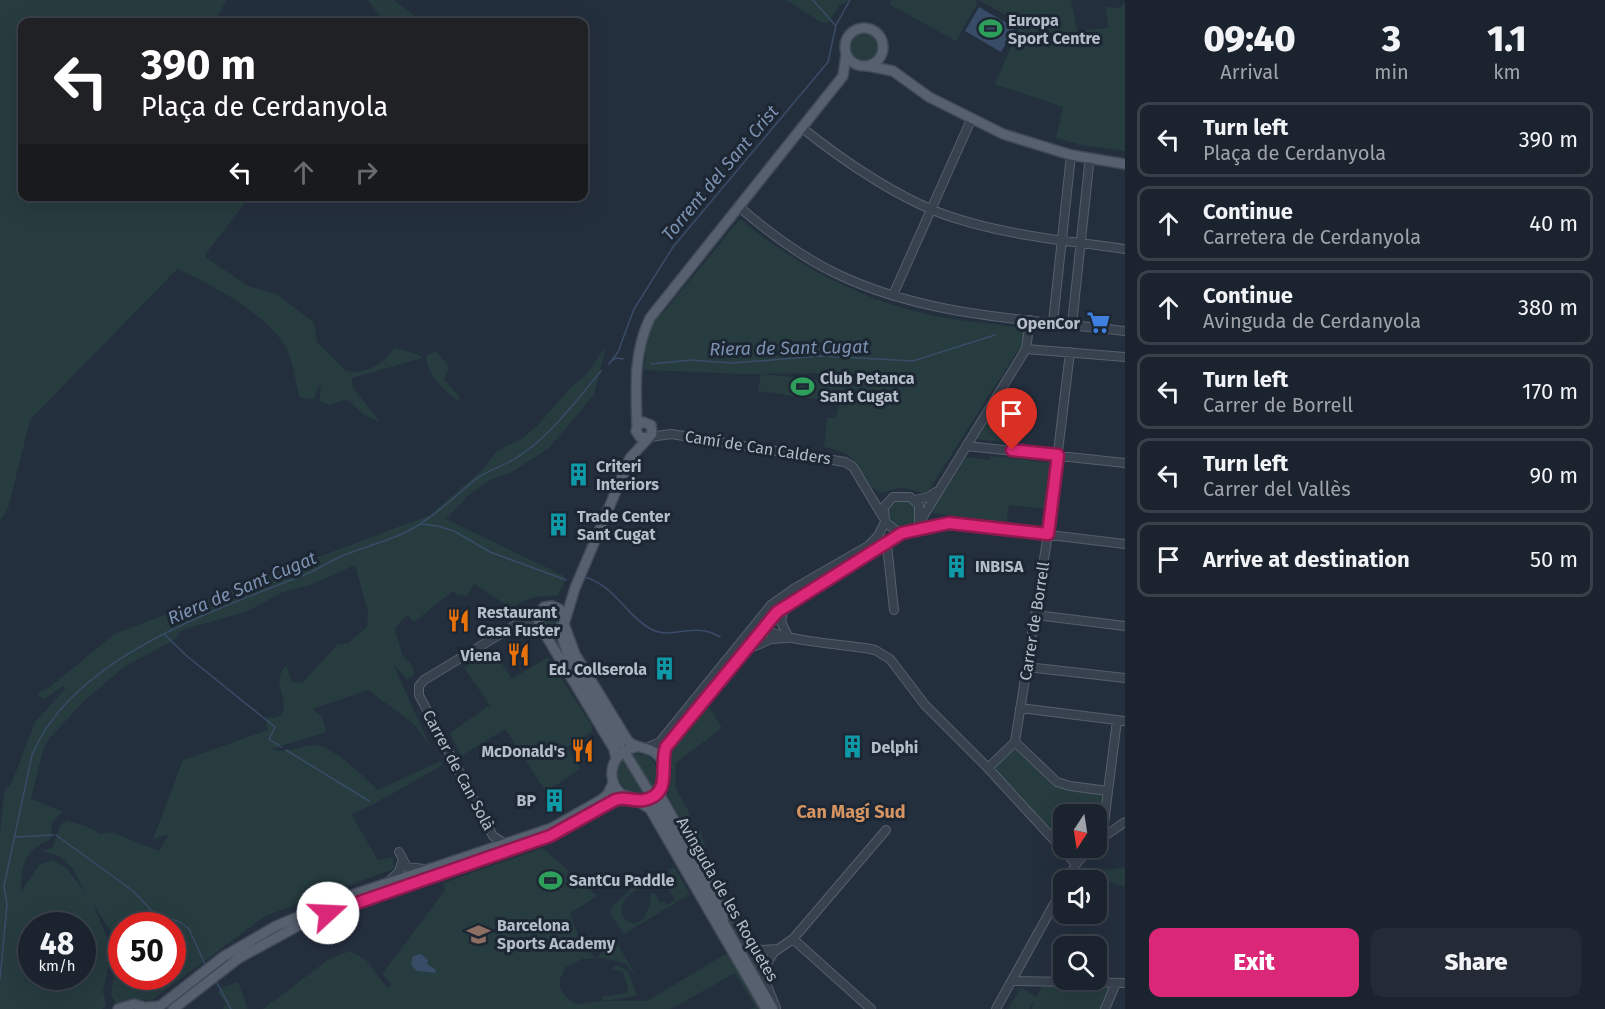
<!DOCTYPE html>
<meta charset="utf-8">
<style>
:root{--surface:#1b232e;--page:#242b36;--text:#f1f3f6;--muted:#a0a4aa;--line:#39404a;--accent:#db2777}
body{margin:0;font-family:"Fira Sans",sans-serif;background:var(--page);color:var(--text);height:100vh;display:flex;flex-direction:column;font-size:22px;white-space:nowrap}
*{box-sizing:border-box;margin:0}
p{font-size:20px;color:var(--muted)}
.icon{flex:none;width:33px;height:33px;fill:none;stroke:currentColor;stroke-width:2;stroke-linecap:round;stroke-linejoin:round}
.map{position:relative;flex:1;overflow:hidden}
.side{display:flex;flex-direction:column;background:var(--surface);width:480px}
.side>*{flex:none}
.banner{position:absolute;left:18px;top:18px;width:570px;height:183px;border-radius:12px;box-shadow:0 6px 24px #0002,0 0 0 2px var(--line);background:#202124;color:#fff;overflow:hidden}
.needle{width:39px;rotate:192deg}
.tools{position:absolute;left:1053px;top:804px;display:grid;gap:12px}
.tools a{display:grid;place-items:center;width:54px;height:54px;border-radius:12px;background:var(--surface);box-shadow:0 6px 24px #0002,0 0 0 2px var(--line);font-size:30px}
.speed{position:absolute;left:18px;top:912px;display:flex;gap:12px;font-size:30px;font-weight:700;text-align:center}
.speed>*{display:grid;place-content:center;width:78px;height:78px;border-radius:50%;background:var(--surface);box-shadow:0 6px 24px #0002,0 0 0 2px var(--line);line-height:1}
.speed small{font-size:15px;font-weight:400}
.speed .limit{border:9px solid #d22;background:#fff;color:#111}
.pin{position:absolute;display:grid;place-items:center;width:51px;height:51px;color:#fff;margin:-62px -26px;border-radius:50% 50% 50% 0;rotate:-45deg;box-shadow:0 0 6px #0007}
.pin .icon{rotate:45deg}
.me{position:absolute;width:66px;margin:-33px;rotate:70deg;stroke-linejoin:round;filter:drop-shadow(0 0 4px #0008)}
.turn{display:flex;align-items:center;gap:21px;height:126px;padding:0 24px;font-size:27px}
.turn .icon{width:78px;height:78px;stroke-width:2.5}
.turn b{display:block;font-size:42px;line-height:51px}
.lanes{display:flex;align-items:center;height:57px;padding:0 24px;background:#0003;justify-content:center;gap:30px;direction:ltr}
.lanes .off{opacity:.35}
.eta{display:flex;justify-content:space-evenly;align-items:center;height:102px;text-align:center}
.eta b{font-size:36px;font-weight:800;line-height:42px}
.cta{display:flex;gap:12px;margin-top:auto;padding:12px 24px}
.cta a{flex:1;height:69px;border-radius:12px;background:var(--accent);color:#fff;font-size:24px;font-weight:800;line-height:69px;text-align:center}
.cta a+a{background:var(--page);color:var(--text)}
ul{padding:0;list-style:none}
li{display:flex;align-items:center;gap:18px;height:75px;margin:0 12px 9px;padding:0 12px;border:3px solid var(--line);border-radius:12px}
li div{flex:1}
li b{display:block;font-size:22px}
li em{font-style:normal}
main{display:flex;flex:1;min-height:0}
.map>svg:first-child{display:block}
.green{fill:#263c3f;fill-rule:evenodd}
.water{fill:#394c67}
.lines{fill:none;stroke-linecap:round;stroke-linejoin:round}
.stream{stroke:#394c67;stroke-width:1.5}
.minor-casing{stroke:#565f6c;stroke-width:10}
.major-casing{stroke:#414a57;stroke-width:12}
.minor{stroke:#38414e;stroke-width:8}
.major{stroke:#56606e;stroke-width:9}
.route-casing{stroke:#8e194d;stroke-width:15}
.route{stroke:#db2777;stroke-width:10}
.labels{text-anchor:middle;stroke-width:6;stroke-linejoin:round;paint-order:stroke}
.poi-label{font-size:16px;font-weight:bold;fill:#b4bcc9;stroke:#1d2633;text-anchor:start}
.street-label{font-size:16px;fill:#b4bcc9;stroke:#1d2633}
.water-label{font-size:18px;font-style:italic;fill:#7c92b1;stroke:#1d2633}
.neighbourhood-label{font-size:18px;font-weight:bold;fill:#d59563;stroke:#1d2633}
</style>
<main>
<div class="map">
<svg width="1125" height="1009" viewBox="0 0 1125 1009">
<rect width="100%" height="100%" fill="#242f3e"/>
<path class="green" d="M0 0H227L214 22H22V196L249 197 205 255 207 258 248 286 277 294 314 323 317 342 346 371C364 375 386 363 394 348L418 354 423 358 352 378 353 388 380 422 364 415 349 401 344 400 330 405 319 401 321 390 318 386 314 399 300 398C295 383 294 366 288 352 275 319 209 282 177 269L30 420 8 509 0 521Z
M368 0H394L422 22H384Z
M786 0H851L840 5 828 23H822Z
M892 0H976L977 4 956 41 889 4Z
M979 0H1071L1077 31 1108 28 1106 7 1120 8 1125 3V151L1081 145 1056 138 1063 107 995 84 1021 24Z
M848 46a16 16 0 1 1 32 0a16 16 0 1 1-32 0Z
M740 219C789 259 842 290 903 308 942 320 986 323 1026 328L1023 346 1016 353 929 490 924 493C916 492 909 488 901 488 893 488 885 495 878 491 857 479 864 452 824 447L827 418H836L839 405H846L848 377 813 373 744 374 643 370 646 356 643 353 654 319 663 313Z
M606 346 594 395 549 448 512 472 490 480 471 493 446 519 564 576V584L557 596C539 595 516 598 510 616L505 604 474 584 467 596 456 594 453 591 414 622 407 615 395 628 402 655 413 666 414 675 407 679 393 664 431 748 415 725 368 690 313 709 323 718 326 732 271 749C286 754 297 747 312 745 332 743 363 777 378 790L440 761 443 765 372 805 351 814 378 860 393 857 394 869 265 916 151 1001 132 998 116 1004 111 995 119 945 93 904 112 950 103 991 106 1005 102 1009H0V835L4 792 12 782 35 722 66 688 63 686 44 699 36 694 50 687 114 634 430 515 482 470 497 451 523 438 539 424 572 386 585 376ZM355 565 368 612 367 627 347 644H338L302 683 292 682 286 665C269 686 290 695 282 715L275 718 265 717 268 730 183 760 153 839 169 834 159 851 111 832 100 834 86 826 67 821 60 826 53 847 41 852C68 853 74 871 86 893L66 868 53 860 40 864 21 892C21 867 24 849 50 840L52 822 63 812 31 799 43 750 49 739 84 701 124 667 174 640 182 630 246 612 283 592 310 585ZM32 926H82V976H32ZM122 926H172V976H122Z
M436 351 449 366 444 380 459 396 460 402C447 395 423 370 427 355Z
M761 374 846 383 843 403 758 391Z
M1007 388 1013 408 1009 443 976 439Z
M990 456 1053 463 1048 509 1009 505 1006 523 933 513V510L966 457 989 460Z
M887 514a15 15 0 1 1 30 0a15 15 0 1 1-30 0Z
M542 619a9 9 0 1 1 18 0a9 9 0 1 1-18 0Z
M493 650 512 679 548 657 592 726V732L567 748 580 769 546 792 505 729 461 756 450 733 490 705 464 668Z
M704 706 709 707 722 728 676 763 675 787 688 810 694 833 700 829 713 871 749 936 744 935 668 796 672 770 668 759 669 751Z
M1015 742 1057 782 1108 791 1103 827 1097 842 1096 814H1064V848H1090L1076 864 988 768Z
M633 754 647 755C658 763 662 778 652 788Z
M623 759 644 793 631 794C618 785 613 772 623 759Z
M543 848 597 896 570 913C575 932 583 943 595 958L616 941 637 978 626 964 605 958 582 959 566 967 560 979V988L566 997 576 1004 603 1001 602 997 626 993 628 990 623 972 612 969 616 965 628 971 637 996 604 1001H647L729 952 762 1009H751L755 1006 735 973 671 1009H263L329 959 350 951 366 960 388 989 391 983 382 974 445 890 443 883Z
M674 867 690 894 624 934 610 913 611 908 637 883 640 888C629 894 618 902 622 916 640 936 651 910 651 894H655L660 903 664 901 666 905 675 900 664 880 670 876 668 870Z
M1125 867V887L1101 878 1104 870Z
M238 982 248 1009H223L226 1004 218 993 221 988Z
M1076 982 1116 983 1105 1009H1032L1035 1000 1029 1009H1008L1021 988 1036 997 1042 987Z"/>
<path class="water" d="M979 7 1015 28 1001 52 965 31Z
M421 954 428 960 427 964 436 970 435 973 417 971 411 965 413 956Z"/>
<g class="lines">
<path class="stream" d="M813 0 835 25
M610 362 616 358 623 359
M609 364 618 352 634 309 673 247 828 62 836 25 850 0
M651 364 691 360 732 363 821 356 913 361 995 335
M420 524 438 526 454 531 490 552 566 580
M585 577C616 587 624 613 649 628 672 642 692 620 720 637
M165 635 188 657 275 727 269 739 281 747
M286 750 369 801
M56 835 133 891 154 913 180 922 189 929 205 964
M15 837 53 835
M0 978 7 905 4 886 32 755C72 657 213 611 304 575 317 570 328 562 340 557 362 547 387 542 408 531 434 517 453 498 476 479 488 470 504 466 516 458 551 436 575 402 601 371
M216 981 231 1009"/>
<defs>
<path id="minor" d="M801 127C843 161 906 204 958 219 1012 236 1069 241 1125 249
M738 206C768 232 800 256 835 273 925 317 1028 319 1125 331
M893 295 971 120
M1053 322 1071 155
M1072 324 1089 165 1092 159
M1026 349 1125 357
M1070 352 1048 534 1015 742 1057 782 1070 786 1108 791
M650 437 671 434 845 462 853 467 883 517
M966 446 1125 463
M915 500 928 497 936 492
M921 520 1026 349 1030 320
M919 522V505L910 497H893L884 507 885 522 898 532 949 523 1125 544
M887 545 894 610
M775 602 764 618 765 628C775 640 846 645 865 648L875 650 890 659 925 705 988 768 1076 864
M784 607 781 622 788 636
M1036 615 1125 626
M748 649 771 639 787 638
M1027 667 1125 678
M1020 708 1125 721
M646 748 660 742 771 605 795 588 868 546 878 536 885 522
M663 763 666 747 777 612 902 533
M988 768 1015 742
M1102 839 1117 720
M1096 842 1125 822
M505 844 493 836 419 695V686L424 680 522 621 538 624
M399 852 407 867 424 869
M1067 880 1076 864 1090 848
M388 882 399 872 402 862
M728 915 764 978 776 1008
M793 939 871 1009
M747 947 762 950 777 949
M764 978 763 970 774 952 793 939 886 830
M1012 981 1125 983
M996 1009 1064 886
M1105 1009 1116 983"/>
<path id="major" d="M845 47a19 19 0 1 1 38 0a19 19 0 1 1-38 0Z
M868 66 893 71 929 97 1003 134 1071 155 1125 164
M637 427C636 389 633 353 650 318L843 76 846 55
M564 624 557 631 547 632 539 625 538 617 544 607 552 606 559 609 565 618
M542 629 614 749 616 759
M562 637 568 656 620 744
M636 747C612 751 604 777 621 794L642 801C663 794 675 767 654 752 645 746 636 749 628 741L575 654 564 624 575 588 630 458 652 434 651 425 643 422 638 425 636 431 640 437 647 438
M627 756 649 792
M660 790 661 797 728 915
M638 801 650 809 766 1009
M656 804 773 1009
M148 1007 160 1006 223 957 276 926 346 897 552 828 601 800 608 794 613 783
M118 1009 134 1004 151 1009
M173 1009 239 958 305 922 550 836 613 801 625 797"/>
</defs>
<use href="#minor" class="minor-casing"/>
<use href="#major" class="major-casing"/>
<use href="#minor" class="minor"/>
<use href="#major" class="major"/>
</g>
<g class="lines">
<defs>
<path id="route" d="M328 913 550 836 615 800C626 796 633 802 644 800 673 794 659 766 666 747L777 612 902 533 949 523 1048 534 1058 455 1012 450"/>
</defs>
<use href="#route" class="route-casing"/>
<use href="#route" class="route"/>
</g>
<defs>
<symbol id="stadium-bare" viewBox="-9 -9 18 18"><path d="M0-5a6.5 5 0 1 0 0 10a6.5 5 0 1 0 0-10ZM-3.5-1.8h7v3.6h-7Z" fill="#2e9e5b" stroke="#1d2633" stroke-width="2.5" paint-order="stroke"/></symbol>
<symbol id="supermarket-bare" viewBox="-9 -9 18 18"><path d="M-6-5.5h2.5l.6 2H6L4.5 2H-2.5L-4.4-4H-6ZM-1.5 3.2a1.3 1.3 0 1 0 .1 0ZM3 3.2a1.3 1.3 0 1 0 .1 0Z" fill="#3f7fe0" stroke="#1d2633" stroke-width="2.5" paint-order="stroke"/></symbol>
<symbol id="building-bare" viewBox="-9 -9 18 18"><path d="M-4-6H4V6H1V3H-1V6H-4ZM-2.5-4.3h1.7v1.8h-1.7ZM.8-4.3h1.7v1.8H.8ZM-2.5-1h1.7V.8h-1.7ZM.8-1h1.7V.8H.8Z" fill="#0f9aa8" stroke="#1d2633" stroke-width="2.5" paint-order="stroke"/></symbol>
<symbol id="restaurant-bare" viewBox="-9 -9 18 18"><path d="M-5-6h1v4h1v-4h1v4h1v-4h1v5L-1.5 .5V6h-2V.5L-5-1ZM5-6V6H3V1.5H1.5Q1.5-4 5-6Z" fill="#e8710a" stroke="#1d2633" stroke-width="2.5" paint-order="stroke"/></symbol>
<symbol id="school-bare" viewBox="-9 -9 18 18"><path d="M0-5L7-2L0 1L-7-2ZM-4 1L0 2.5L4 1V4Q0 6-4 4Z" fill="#8d6e63" stroke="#1d2633" stroke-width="2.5" paint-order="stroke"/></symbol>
</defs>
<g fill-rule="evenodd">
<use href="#stadium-bare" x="974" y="12" width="33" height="33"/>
<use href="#supermarket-bare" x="1082" y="306" width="33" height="33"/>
<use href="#stadium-bare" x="786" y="370" width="33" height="33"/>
<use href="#building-bare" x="562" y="458" width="33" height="33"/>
<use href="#building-bare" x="542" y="508" width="33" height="33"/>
<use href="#building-bare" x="940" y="550" width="33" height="33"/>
<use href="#restaurant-bare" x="442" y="604" width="33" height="33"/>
<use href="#restaurant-bare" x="502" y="638" width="33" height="33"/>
<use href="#building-bare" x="648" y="652" width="33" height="33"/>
<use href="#building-bare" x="836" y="730" width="33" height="33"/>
<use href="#restaurant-bare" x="566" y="734" width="33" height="33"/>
<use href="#building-bare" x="538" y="784" width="33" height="33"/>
<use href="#stadium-bare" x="534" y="864" width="33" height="33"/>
<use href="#school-bare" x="462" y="918" width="33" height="33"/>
</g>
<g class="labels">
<g class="poi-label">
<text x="1008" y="26">Europa<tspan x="1008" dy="18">Sport Centre</tspan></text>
<text x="1080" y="329" text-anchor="end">OpenCor</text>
<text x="820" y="384">Club Petanca<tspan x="820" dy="18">Sant Cugat</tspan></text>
<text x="596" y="472">Criteri<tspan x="596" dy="18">Interiors</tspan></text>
<text x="577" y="522">Trade Center<tspan x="577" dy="18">Sant Cugat</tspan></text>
<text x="975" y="572">INBISA</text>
<text x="477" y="618">Restaurant<tspan x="477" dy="18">Casa Fuster</tspan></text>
<text x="501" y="661" text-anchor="end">Viena</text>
<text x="647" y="675" text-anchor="end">Ed. Collserola</text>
<text x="871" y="753">Delphi</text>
<text x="565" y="757" text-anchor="end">McDonald's</text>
<text x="536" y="806" text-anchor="end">BP</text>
<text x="569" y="886">SantCu Paddle</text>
<text x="497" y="931">Barcelona<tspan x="497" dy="18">Sports Academy</tspan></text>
</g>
<g class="street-label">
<text transform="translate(758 447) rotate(9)" y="6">Camí de Can Calders</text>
<text transform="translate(1034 621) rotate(-81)" y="6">Carrer de Borrell</text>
<text transform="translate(459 770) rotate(62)" y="6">Carrer de Can Solà</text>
<text transform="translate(728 899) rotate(60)" y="6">Avinguda de les Roquetes</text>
</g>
<g class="water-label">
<text transform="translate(720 173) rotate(-50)" y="6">Torrent del Sant Crist</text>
<text transform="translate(789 348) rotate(-1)" y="6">Riera de Sant Cugat</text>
<text transform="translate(242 588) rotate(-23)" y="6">Riera de Sant Cugat</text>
</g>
<g class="neighbourhood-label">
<text x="851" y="818">Can Magí Sud</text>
</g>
</g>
</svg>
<div class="tools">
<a><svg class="needle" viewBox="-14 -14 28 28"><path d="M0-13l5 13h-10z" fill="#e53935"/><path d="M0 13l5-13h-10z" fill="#a0a4aa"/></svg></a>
<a><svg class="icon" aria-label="sound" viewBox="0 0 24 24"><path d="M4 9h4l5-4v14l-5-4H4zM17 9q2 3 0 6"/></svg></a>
<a><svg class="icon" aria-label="search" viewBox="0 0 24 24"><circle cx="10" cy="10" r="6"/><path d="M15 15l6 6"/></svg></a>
</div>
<div class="speed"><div>48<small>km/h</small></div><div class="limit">50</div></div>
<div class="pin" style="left:1012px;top:450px;background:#d93025"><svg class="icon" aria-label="arrive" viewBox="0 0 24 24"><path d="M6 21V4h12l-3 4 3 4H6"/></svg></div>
<svg class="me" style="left:328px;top:913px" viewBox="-20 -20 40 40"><circle r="19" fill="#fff"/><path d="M0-13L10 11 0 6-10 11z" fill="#db2777"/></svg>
<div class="banner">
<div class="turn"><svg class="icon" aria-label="left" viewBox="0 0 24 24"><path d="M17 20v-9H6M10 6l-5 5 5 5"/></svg><div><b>390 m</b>Plaça de Cerdanyola</div></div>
<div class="lanes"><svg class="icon" aria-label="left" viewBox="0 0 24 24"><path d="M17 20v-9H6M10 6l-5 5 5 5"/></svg><svg class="icon off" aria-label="ahead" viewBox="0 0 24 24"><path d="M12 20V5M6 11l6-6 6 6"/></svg><svg class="icon off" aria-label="right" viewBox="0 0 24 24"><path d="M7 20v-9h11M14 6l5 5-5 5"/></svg></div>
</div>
</div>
<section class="side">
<div class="eta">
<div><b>09:40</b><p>Arrival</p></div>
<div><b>3</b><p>min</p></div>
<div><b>1.1</b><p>km</p></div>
</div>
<ul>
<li><svg class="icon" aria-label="left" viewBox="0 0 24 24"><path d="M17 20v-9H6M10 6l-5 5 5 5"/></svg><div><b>Turn left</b><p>Plaça de Cerdanyola</p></div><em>390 m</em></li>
<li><svg class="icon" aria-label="ahead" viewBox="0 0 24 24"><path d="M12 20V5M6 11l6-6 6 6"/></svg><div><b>Continue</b><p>Carretera de Cerdanyola</p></div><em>40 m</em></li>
<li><svg class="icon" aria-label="ahead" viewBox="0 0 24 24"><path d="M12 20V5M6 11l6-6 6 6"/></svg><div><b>Continue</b><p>Avinguda de Cerdanyola</p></div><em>380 m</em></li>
<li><svg class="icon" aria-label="left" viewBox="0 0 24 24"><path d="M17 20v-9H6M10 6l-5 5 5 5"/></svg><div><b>Turn left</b><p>Carrer de Borrell</p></div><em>170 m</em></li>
<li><svg class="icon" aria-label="left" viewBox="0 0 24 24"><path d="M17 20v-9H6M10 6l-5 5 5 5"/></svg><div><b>Turn left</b><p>Carrer del Vallès</p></div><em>90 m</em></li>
<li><svg class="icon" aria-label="arrive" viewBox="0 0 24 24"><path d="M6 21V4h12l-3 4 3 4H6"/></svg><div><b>Arrive at destination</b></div><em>50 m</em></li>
</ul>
<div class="cta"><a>Exit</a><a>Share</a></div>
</section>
</main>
